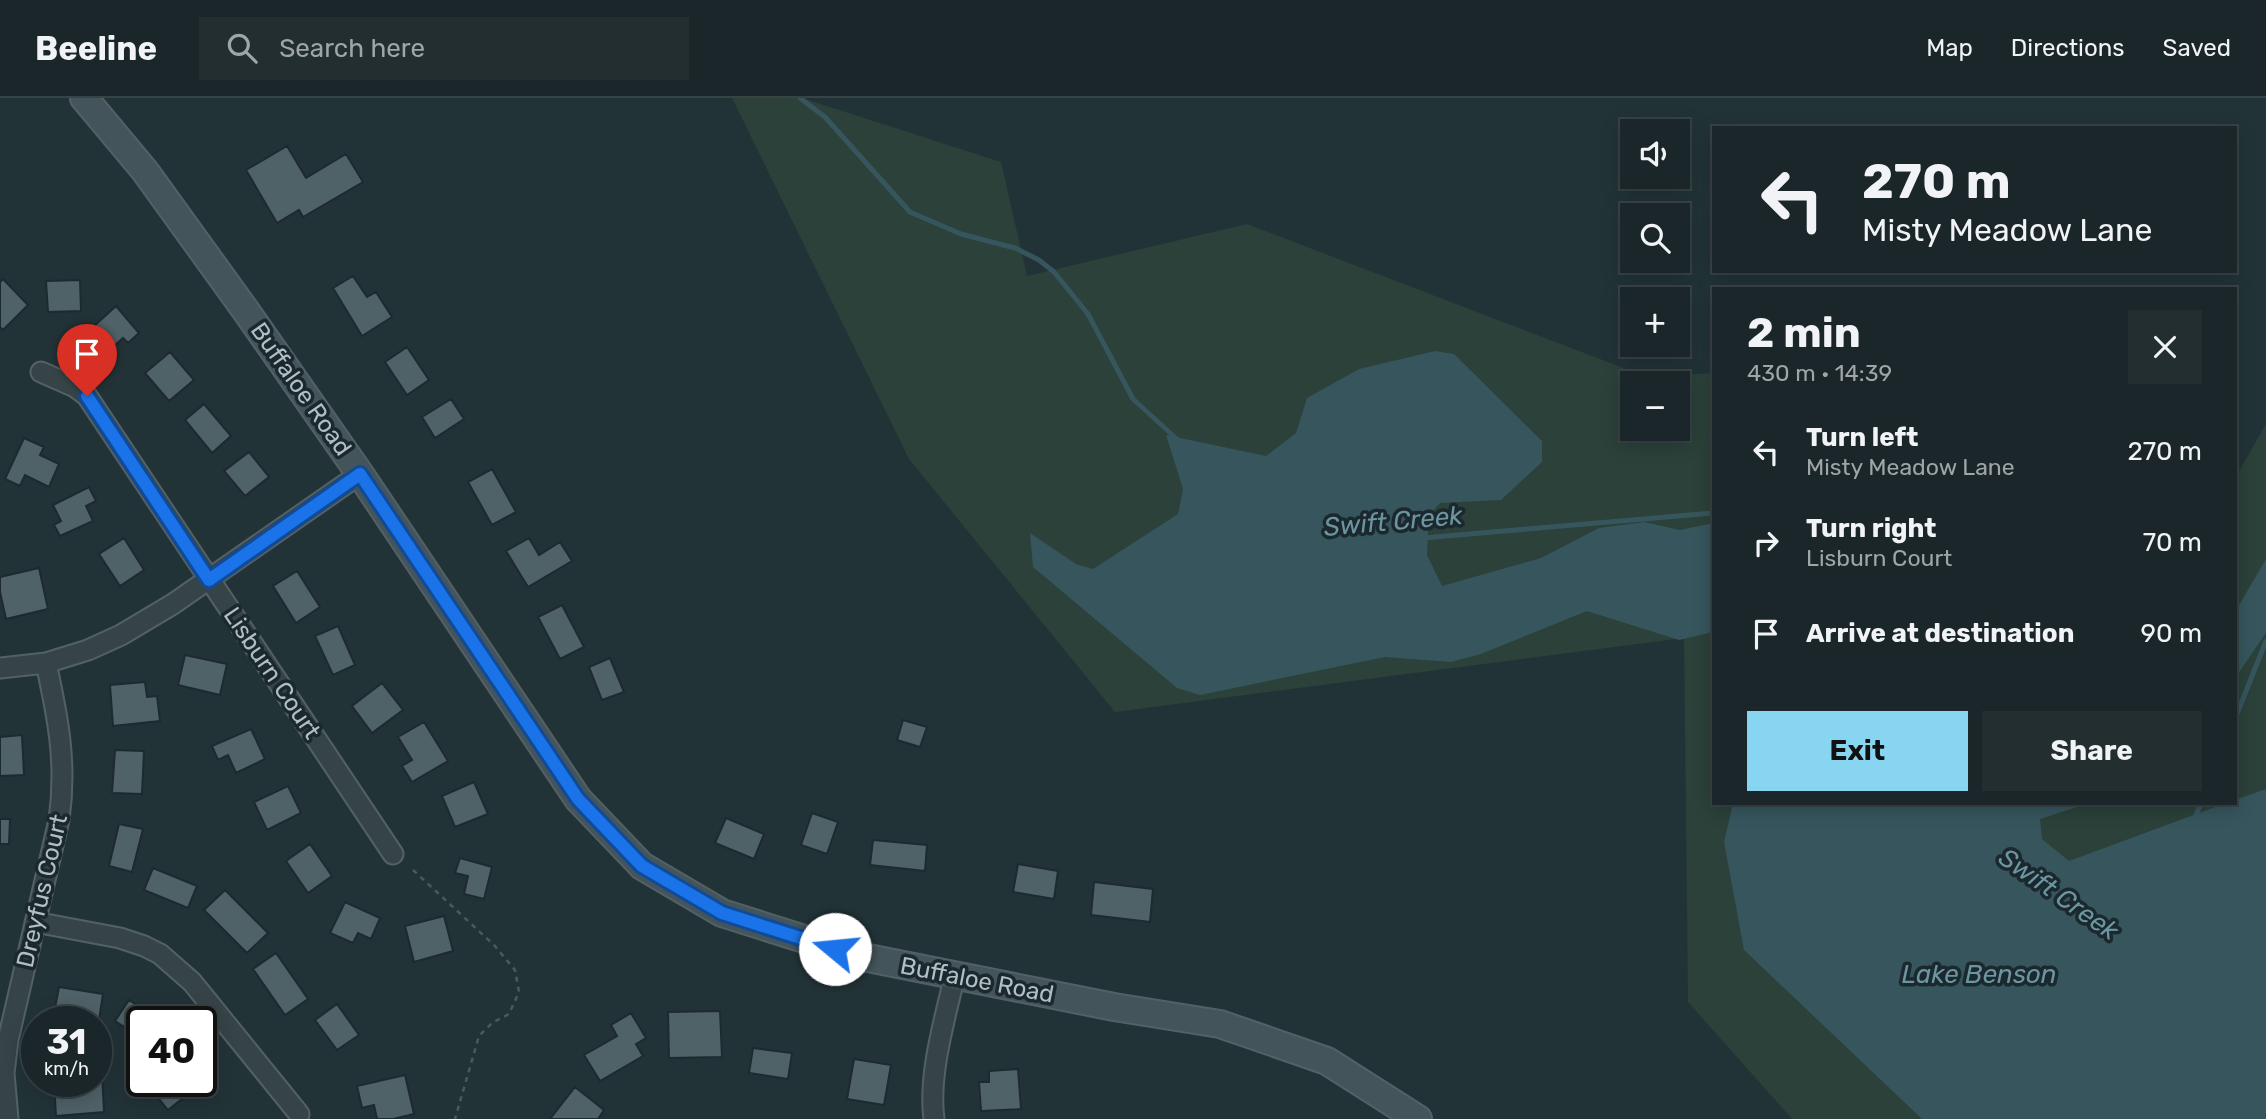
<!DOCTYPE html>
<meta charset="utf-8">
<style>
:root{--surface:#1a2629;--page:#232e31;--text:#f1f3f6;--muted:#9fa5a8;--line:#384346;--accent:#88d5f1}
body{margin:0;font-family:Rubik,sans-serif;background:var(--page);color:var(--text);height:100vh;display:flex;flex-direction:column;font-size:26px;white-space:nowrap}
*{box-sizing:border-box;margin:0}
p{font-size:23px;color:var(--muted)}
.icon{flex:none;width:38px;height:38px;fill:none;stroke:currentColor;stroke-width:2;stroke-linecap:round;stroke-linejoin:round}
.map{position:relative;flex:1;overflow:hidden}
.panel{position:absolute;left:1712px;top:189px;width:525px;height:518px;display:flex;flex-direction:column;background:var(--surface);border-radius:0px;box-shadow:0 4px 18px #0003,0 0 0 2px var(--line)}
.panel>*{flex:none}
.hud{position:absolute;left:1712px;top:28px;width:525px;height:147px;border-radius:0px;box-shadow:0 4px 18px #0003,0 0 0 2px var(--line);background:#1a2629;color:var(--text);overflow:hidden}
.buttons{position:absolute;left:1620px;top:21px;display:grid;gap:14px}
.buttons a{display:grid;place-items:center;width:70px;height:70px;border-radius:0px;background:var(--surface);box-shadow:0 4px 18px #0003,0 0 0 2px var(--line);font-size:35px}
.speed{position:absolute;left:21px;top:908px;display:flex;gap:14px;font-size:35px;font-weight:700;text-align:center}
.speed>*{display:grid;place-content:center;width:91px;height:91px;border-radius:50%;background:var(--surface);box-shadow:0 4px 18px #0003,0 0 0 2px var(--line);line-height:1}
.speed small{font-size:18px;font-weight:400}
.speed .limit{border:4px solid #111;border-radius:10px;background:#fff;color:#111}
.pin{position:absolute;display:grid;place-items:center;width:60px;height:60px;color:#fff;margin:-72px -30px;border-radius:50% 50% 50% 0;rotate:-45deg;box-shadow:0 0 7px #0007}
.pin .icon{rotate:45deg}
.me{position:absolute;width:77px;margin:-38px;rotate:287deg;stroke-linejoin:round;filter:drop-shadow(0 0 5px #0008)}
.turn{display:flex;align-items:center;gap:24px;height:147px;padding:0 35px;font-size:32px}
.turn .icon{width:91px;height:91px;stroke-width:2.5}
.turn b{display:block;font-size:49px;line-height:60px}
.round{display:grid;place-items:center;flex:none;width:74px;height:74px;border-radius:0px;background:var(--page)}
.headline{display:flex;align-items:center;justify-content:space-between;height:119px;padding:0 35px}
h1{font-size:42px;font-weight:700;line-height:52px}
.button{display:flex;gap:14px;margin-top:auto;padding:14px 35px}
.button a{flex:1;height:80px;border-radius:0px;background:var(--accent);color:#111;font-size:28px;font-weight:700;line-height:80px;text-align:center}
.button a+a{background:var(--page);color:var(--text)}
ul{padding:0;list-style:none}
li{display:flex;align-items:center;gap:21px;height:91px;padding:0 35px}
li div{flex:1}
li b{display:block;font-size:26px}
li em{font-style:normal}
header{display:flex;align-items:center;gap:42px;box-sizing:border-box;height:98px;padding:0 35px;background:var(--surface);border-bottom:2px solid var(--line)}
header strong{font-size:33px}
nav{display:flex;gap:38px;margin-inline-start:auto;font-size:24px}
.search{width:490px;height:63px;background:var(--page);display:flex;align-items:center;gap:18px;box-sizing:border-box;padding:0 24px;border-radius:0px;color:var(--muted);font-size:26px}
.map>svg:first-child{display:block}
.green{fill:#2b4139;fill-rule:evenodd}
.water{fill:#36555d}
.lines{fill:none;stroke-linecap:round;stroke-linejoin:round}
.stream{stroke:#36555d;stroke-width:5}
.building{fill:#4f6268;stroke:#1d2a2f;stroke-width:2}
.street-casing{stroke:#536166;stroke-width:23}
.secondary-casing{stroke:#536166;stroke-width:30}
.path{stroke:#485c57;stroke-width:2.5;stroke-dasharray:5 5;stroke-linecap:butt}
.street{stroke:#364448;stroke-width:19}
.secondary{stroke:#44545b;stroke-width:26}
.route-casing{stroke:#114b97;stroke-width:18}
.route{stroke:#1a73e8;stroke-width:12}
.labels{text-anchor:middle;stroke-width:7;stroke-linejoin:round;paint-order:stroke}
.street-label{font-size:24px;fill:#b0bfc4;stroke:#1b282d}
.water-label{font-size:26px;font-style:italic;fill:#6b95a1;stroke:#1b282d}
</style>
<header>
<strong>Beeline</strong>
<div class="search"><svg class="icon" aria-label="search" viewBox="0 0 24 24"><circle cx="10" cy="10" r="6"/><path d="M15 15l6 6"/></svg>Search here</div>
<nav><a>Map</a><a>Directions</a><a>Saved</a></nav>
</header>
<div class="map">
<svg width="2266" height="1021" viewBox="0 0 2266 1021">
<rect width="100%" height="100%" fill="#223337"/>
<path class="green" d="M732 0H802L1001 64 1027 178 1247 126 1647 279 1713 275V705H2235V380L2266 326V1021H1792L1688 904 1684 540 1115 614 909 361ZM1633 285H1678V331H1633Z"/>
<path class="water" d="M1435 253 1454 256 1542 343V364L1501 402 1440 405 1429 418 1427 457 1442 488 1541 460 1599 430 1644 424 1680 432 1713 425V534L1679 542 1587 513 1481 556 1451 564 1385 559 1200 597 1177 590 1033 469 1030 435 1076 466 1093 471 1178 416 1183 391 1166 337 1266 358 1296 335 1307 300 1359 271Z
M2266 461V535L2235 580V514Z
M2266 691V1021H1922L1744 852 1724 744 1733 705H2089L2040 721 2042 741 2069 763 2226 705H2235V702Z"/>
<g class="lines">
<path class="stream" d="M800 0 825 19 910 114 961 136 1015 150 1039 162 1054 174 1088 216 1133 301 1179 343
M1423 440 1713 415
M2235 621 2266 543
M2195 720 2201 705"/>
</g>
<path class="building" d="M287 48 306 80 346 56 363 84 303 119 299 112 277 125 246 72Z
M353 178 367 199 376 194 392 219 362 238 333 190Z
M3 181 28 207 3 232 0 229V184Z
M80 182 81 213 48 214 46 183Z
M116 208 139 235 128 245 123 240 112 250 93 229Z
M407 249 429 282 407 297 385 264Z
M170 254 194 282 169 303 145 275Z
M451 301 464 321 435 340 422 319Z
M204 306 231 338 212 355 185 322Z
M24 340 44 349 40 357 59 366 49 389 25 377 20 388 5 381Z
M249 354 269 379 245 398 224 373Z
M492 371 516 414 492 427 468 384Z
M89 389 96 403 86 408 93 423 60 438 54 427 61 423 53 407Z
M124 440 144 472 120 488 99 456Z
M529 440 539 457 560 444 572 463 528 489 506 453Z
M39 470 48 511 6 521 0 494V479Z
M297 473 320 509 296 525 273 488Z
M562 507 584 549 560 561 538 519Z
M338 528 355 567 333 577 315 538Z
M185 557 227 566 220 597 178 587Z
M610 560 624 594 602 602 589 569Z
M145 584 147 599 157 598 160 623 113 628 110 587Z
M382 585 403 612 372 635 352 608Z
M903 622 927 629 920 649 897 642Z
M424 624 448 663 412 684 402 668 412 662 398 639Z
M251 631 265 661 236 675 228 657 218 662 212 648Z
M22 637 24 677 0 678V639Z
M115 652 144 653 142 696 112 695Z
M474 684 488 716 455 729 442 698Z
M288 688 301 715 267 732 254 704Z
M812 715 838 724 827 756 801 747Z
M726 720 764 736 754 761 715 745Z
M0 721H10L9 746H0Z
M119 726 143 731 132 774 109 768Z
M873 742 927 747 925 773 870 767Z
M310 746 332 778 308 795 286 763Z
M460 760 492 769 484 801 464 796 468 778 455 775Z
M1018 766 1058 773 1054 801 1013 794Z
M153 770 197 788 188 810 144 792Z
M1094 784 1153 791 1150 824 1091 817Z
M225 792 268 835 247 855 204 812Z
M345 804 380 820 371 841 358 835 353 845 330 835Z
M444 818 453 853 414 864 405 828Z
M276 855 308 901 285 917 253 871Z
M59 889 103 896 99 922 54 915Z
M129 902 163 924H142V940L115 923Z
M337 906 359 937 337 952 315 922Z
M720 913 722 959 669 960 668 914Z
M631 915 646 940 636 946 643 958 600 983 584 957 617 938 611 927Z
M753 950 792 955 788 981 749 975Z
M854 961 891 967 884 1007 847 1001Z
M1018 971 1021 1011 981 1013 979 984H989V973Z
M96 975H102L104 1014 56 1018 54 984H96Z
M405 977 414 1016 393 1021H377L374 1007 362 1010 357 988Z
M158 984H194L198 988 168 1012 156 997 164 991Z
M575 989 604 1012 598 1021H550Z"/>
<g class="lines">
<defs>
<path id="street" d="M41 274 75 289 87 298 393 756
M0 570 46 565 88 552 121 537 173 506 360 376
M35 824 120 840 144 848 160 856 192 884 299 1016
M8 1021 4 975 8 942 59 722C67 665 58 620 46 565
M934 1021C928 977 945 920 955 877"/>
<path id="secondary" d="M84 0 145 73 246 213 360 376 578 701 642 768 722 815 858 858 1114 909 1220 926 1327 963 1418 1021"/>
</defs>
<use href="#street" class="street-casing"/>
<use href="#secondary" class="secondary-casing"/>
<path class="path" d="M413 772 494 847 515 872 519 894 509 916 492 925 479 938 455 1021"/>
<use href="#street" class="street"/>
<use href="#secondary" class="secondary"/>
</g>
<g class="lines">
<defs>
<path id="route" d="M87 298 209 482 360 376 578 701 642 768 722 815 835 851"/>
</defs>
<use href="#route" class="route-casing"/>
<use href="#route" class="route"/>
</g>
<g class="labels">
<g class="street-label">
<text transform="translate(301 291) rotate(55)" y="8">Buffaloe Road</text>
<text transform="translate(272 575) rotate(56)" y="8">Lisburn Court</text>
<text transform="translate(42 793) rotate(-77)" y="8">Dreyfus Court</text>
<text transform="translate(977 882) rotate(11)" y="8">Buffaloe Road</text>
</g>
<g class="water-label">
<text transform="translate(1393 423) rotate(-5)" y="9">Swift Creek</text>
<text transform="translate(2059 796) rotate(35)" y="9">Swift Creek</text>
<text x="1979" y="885">Lake Benson</text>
</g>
</g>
</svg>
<div class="buttons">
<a><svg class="icon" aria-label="sound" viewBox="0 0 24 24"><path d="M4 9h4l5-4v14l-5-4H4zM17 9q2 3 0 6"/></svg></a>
<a><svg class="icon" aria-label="search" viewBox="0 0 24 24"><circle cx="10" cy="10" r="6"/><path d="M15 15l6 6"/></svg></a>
<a>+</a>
<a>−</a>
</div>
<div class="speed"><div>31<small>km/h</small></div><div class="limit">40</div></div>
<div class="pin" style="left:87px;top:298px;background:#d93025"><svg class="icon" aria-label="arrive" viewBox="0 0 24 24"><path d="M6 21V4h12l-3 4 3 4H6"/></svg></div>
<svg class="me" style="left:835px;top:851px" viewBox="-20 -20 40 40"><circle r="19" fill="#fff"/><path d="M0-13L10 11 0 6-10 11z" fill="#1a73e8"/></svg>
<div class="hud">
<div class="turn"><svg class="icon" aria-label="left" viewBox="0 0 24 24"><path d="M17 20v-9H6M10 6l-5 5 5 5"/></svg><div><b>270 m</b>Misty Meadow Lane</div></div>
</div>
<section class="panel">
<div class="headline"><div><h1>2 min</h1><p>430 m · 14:39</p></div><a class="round"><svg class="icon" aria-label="close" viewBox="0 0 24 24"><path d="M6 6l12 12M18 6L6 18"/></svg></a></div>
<ul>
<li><svg class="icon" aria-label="left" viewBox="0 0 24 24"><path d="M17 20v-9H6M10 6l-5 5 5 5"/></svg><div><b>Turn left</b><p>Misty Meadow Lane</p></div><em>270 m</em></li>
<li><svg class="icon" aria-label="right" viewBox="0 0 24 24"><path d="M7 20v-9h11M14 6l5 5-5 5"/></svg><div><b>Turn right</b><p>Lisburn Court</p></div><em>70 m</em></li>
<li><svg class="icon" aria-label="arrive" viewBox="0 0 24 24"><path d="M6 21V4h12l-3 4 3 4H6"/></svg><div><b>Arrive at destination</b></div><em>90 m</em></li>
</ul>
<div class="button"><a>Exit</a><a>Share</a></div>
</section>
</div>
